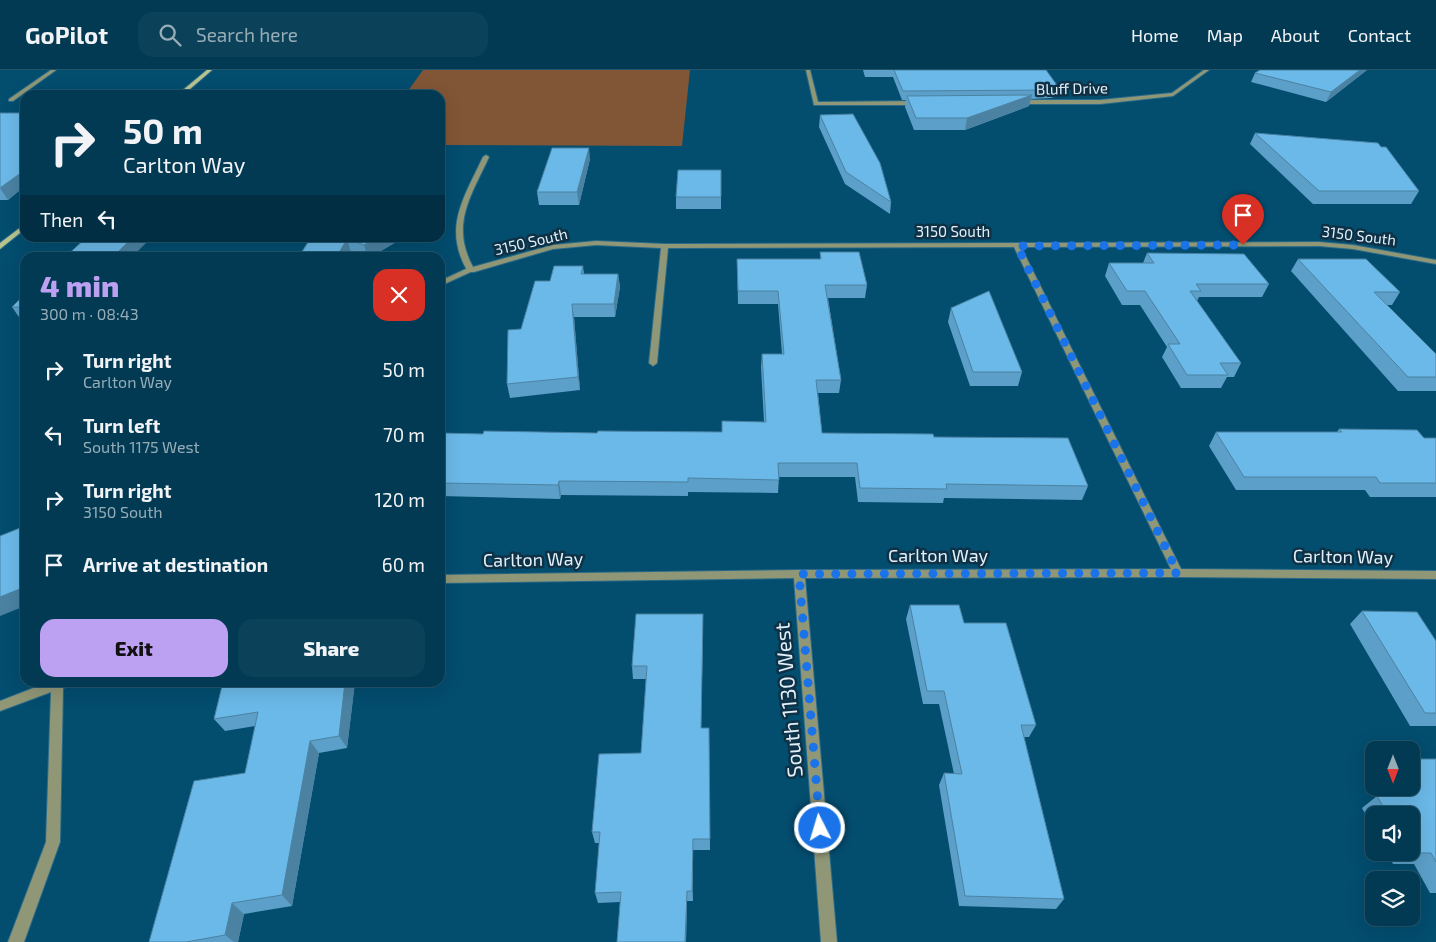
<!DOCTYPE html>
<meta charset="utf-8">
<style>
:root{--surface:#023a53;--page:#0c415a;--text:#f1f3f6;--muted:#96adb8;--line:#23546a;--accent:#bca0f2}
body{margin:0;font-family:"Exo 2",sans-serif;background:var(--page);color:var(--text);height:100vh;display:flex;flex-direction:column;font-size:19px;white-space:nowrap}
*{box-sizing:border-box;margin:0}
p{font-size:16px;color:var(--muted)}
.icon{flex:none;width:28px;height:28px;fill:none;stroke:currentColor;stroke-width:2;stroke-linecap:round;stroke-linejoin:round}
.map{position:relative;flex:1;overflow:hidden}
.drawer{position:absolute;left:20px;top:182px;width:425px;height:435px;display:flex;flex-direction:column;background:var(--surface);border-radius:15px;box-shadow:0 5px 20px #0002,0 0 0 1px var(--line)}
.drawer>*{flex:none}
.guide{position:absolute;left:20px;top:20px;width:425px;height:152px;border-radius:15px;box-shadow:0 5px 20px #0002,0 0 0 1px var(--line);background:#023a53;color:var(--text);overflow:hidden}
.needle{width:32px;rotate:180deg}
.controls{position:absolute;left:1365px;top:671px;display:grid;gap:10px}
.controls a{display:grid;place-items:center;width:55px;height:55px;border-radius:10px;background:var(--surface);box-shadow:0 5px 20px #0002,0 0 0 1px var(--line);font-size:25px}
.pin{position:absolute;display:grid;place-items:center;width:42px;height:42px;color:#fff;margin:-51px -21px;border-radius:50% 50% 50% 0;rotate:-45deg;box-shadow:0 0 5px #0007}
.pin .icon{rotate:45deg}
.me{position:absolute;width:55px;margin:-28px;rotate:355deg;stroke-linejoin:round;filter:drop-shadow(0 0 4px #0008)}
.turn{display:flex;align-items:center;gap:18px;height:105px;padding:0 20px;font-size:22px}
.turn .icon{width:65px;height:65px;stroke-width:2.5}
.turn b{display:block;font-size:35px;line-height:42px}
.then{display:flex;align-items:center;height:48px;padding:0 20px;background:#0003;gap:10px;font-size:19px}
.round{display:grid;place-items:center;flex:none;width:52px;height:52px;border-radius:15px;background:var(--page)}
.summary{display:flex;align-items:center;justify-content:space-between;height:85px;padding:0 20px}
h1{font-size:30px;font-weight:800;line-height:38px;color:var(--accent)}
.button{display:flex;gap:10px;margin-top:auto;padding:10px 20px}
.button a{flex:1;height:58px;border-radius:15px;background:var(--accent);color:#111;font-size:20px;font-weight:800;line-height:58px;text-align:center}
.button a+a{background:var(--page);color:var(--text)}
ul{padding:0;list-style:none}
li{display:flex;align-items:center;gap:15px;height:65px;padding:0 20px}
li div{flex:1}
li b{display:block;font-size:19px}
li em{font-style:normal}
header{display:flex;align-items:center;gap:30px;box-sizing:border-box;height:70px;padding:0 25px;background:var(--surface);border-bottom:1px solid var(--line)}
header strong{font-size:24px}
nav{display:flex;gap:28px;margin-inline-start:auto;font-size:18px}
.search{width:350px;height:45px;background:var(--page);display:flex;align-items:center;gap:12px;box-sizing:border-box;padding:0 18px;border-radius:15px;color:var(--muted);font-size:19px}
.map>svg:first-child{display:block}
.green{fill:#815636}
.lines{fill:none;stroke-linecap:round;stroke-linejoin:round}
.service-casing{stroke:#2b6a88;stroke-width:2}
.minor-casing{stroke:#2b6a88;stroke-width:2}
.secondary-casing{stroke:#2b6a88;stroke-width:2}
.service{fill:#909776;fill-rule:evenodd}
.minor{fill:#909776;fill-rule:evenodd}
.secondary{fill:#b9c38e;fill-rule:evenodd}
.wall{fill:#5c9fc8}
.shaded-wall{fill:#4b82a2}
.building{fill:#6bb9e8;stroke:#4b82a2}
.route{stroke:#1a73e8;stroke-width:9;stroke-dasharray:0 16.2}
.labels{text-anchor:middle;stroke-width:5;stroke-linejoin:round;paint-order:stroke}
.far-street-label{font-size:15px;fill:#e1f0fa;stroke:#0e3145}
.street-label{font-size:18px;fill:#e1f0fa;stroke:#0e3145}
.near-street-label{font-size:21px;fill:#e1f0fa;stroke:#0e3145}
</style>
<header>
<strong>GoPilot</strong>
<div class="search"><svg class="icon" aria-label="search" viewBox="0 0 24 24"><circle cx="10" cy="10" r="6"/><path d="M15 15l6 6"/></svg>Search here</div>
<nav><a>Home</a><a>Map</a><a>About</a><a>Contact</a></nav>
</header>
<div class="map">
<svg width="1436" height="872" viewBox="0 0 1436 872">
<rect width="100%" height="100%" fill="#034d6f"/>
<path class="green" d="M423 0H690L682 76 440 75V25H405Z"/>
<g class="lines">
<defs>
<path id="service" d="M468 198 475 200 440 216V211Z"/>
<path id="minor" d="M51 0H56L13 31H9V29Z
M806 0H810L818 32 919 31 922 33 919 35H814Z
M1204 0H1209L1173 26 1100 34H1018L1015 32 1018 30H1100L1172 23Z
M486 85 489 87C471 126 450 155 473 197L553 175 596 171 665 174 1319 172 1353 175 1436 190V194L1353 179 1319 176 1021 177 1181 499 1436 501V509L1178 507 805 508 837 872H821L794 508 440 513V505L799 500 1171 499 1014 177 668 178 657 293 653 296 649 293 661 178 596 175 553 179 474 202H468C442 158 464 128 483 87Z
M49 612 68 613 66 617 63 618 60 772 24 872H8L46 772 51 622 0 641V631Z"/>
<path id="secondary" d="M207 0H212L183 25H177Z
M25 154V159L0 179V173Z"/>
</defs>
<use href="#service" class="service-casing"/>
<use href="#minor" class="minor-casing"/>
<use href="#secondary" class="secondary-casing"/>
<use href="#service" class="service"/>
<use href="#minor" class="minor"/>
<use href="#secondary" class="secondary"/>
</g>
<path class="wall" d="M863 0H1046L1059 18 1057 26 1051 28 1031 29 1029 36 965 60H914L905 37 906 30H902L893 7H865Z
M1260 0H1367L1326 32 1251 12 1255 3Z
M0 43H25V116L8 130H0Z
M820 45 891 132 890 144 845 114 819 57Z
M1255 63 1381 77 1419 121 1411 134H1313L1250 74Z
M590 89 579 135H539L537 122Z
M721 100V139H676V127Z
M313 168H403L369 188H367Z
M820 182 867 215 865 228H828L841 310 839 323H818L822 363 934 367 1088 416 1082 430 944 428 943 433 858 432 855 407H779L778 423 688 422V426L561 425 560 429 440 426V363L483 364 722 362 764 352 761 297 762 284H782L778 234H738L737 189H820Z
M1147 183 1269 214 1262 227H1199L1197 231 1241 293 1234 307H1227L1221 318H1181L1162 287 1167 277 1140 235H1122L1105 206 1109 193H1143Z
M1298 189 1400 222 1392 235H1387L1436 284V321H1398L1291 201Z
M583 196 584 204H618L620 217 615 247H574L580 320 510 328 507 314 550 211Z
M25 224V250H21L12 237Z
M951 238 1022 302 1018 316H970L948 252Z
M1339 359 1424 368H1436V427H1370L1365 420H1236L1209 376 1216 362H1337Z
M910 535 964 553 1036 655 1029 667H1024L1064 829 1056 839 959 836 939 715 944 703 954 704 939 634H923L906 549Z
M1362 541 1436 571V656H1410L1350 554Z
M703 558 701 658H709L710 780H693V831H687L686 872H617L620 832 598 833 595 823 600 773H595L592 762 641 683 646 609H633L632 596Z
M223 612H355L347 678 319 683 292 836 244 844 238 872H149L245 703 255 656 225 661 214 649Z
M1436 689V823H1430L1414 794H1393L1387 782H1411V745H1374V759L1362 738 1377 726 1368 709 1374 704V718H1411Z"/>
<path class="shaded-wall" d="M1360 0H1367L1326 32 1331 22Z
M1059 18 1057 26 1051 28 1053 20Z
M1032 25 1029 36 965 60 967 48Z
M589 78 590 89 579 135 577 122Z
M443 79 446 91 440 103V86Z
M25 100V116L8 130 0 118Z
M132 168H151L131 188H112Z
M377 168H403L368 188 364 175Z
M347 169 351 182 348 188H336Z
M618 204 620 217 615 247 614 234Z
M572 234 574 247 580 320 578 307Z
M559 411 561 425 560 429 558 415Z
M25 517V536L0 546V527Z
M703 544V558L701 670V658Z
M345 612H355L347 678 339 666Z
M310 671 319 683 292 836 282 825Z
M693 769V831L692 821Z
M687 821V831L686 872H685Z
M232 833 244 844 238 872H234L225 865Z"/>
<path class="building" d="M894 0H1046L1059 18 1053 20 903 21Z
M1260 0H1360L1331 22 1255 3Z
M1032 25 967 48H916L907 26Z
M0 43H25V100L0 118Z
M853 44 880 93 891 132 846 102 820 45Z
M1255 63 1378 73 1381 77H1386L1419 121H1319Z
M552 78H589L577 122H537Z
M440 79H443L440 86Z
M678 100H721V127H676Z
M86 168H132L112 188H64Z
M313 168H377L364 175 347 169 336 188H298L310 169Z
M820 182H859L867 215H825L841 310H816L822 363 933 364 934 367 1068 368 1088 416 946 414 947 419 860 418 857 393H778L779 410 688 408V412L559 411 558 415 440 413V363L483 364 484 361 597 363 598 361 722 362V351L766 352 762 284H784L778 221H738L737 189H821Z
M1147 183 1244 184 1269 214H1196L1201 221H1190L1241 293H1220L1228 305H1187L1168 274H1180L1145 221H1127L1109 193H1154Z
M1298 189H1366L1400 222H1374L1436 284V307H1408Z
M554 196H583L581 204H618L614 234H572L578 307 507 314 508 260 521 259 535 211H550Z
M989 221 1022 302H973L951 238Z
M25 224V237H12Z
M1339 359 1417 360 1424 368H1436V413H1380L1376 407H1244L1216 362H1342Z
M25 456V517L0 527V466Z
M910 535H959L964 553H1006L1036 655H1021L1064 829 965 826 944 703 962 704 944 621H927Z
M1362 541 1417 542 1436 571V643H1425Z
M636 544H703L701 658H709L710 769H693L692 821H687L685 872H617L621 822 595 823 600 762H592L599 684 641 683 647 596H632Z
M223 612H345L339 666 310 671 282 825 232 833 225 865 186 872H149L194 711 245 703 258 642 214 649Z
M1411 689H1436V792L1431 783H1409L1411 782V745H1388L1377 726H1399L1394 718H1411Z"/>
<g class="lines">
<path class="route" d="M820 758 799 504 1178 503 1017 176 1243 175"/>
</g>
<g class="labels">
<g class="far-street-label">
<text transform="translate(1072 19) rotate(-1)" y="5">Bluff Drive</text>
<text x="953" y="167">3150 South</text>
<text transform="translate(1359 166) rotate(7)" y="5">3150 South</text>
<text transform="translate(531 172) rotate(-13)" y="5">3150 South</text>
</g>
<g class="street-label">
<text x="938" y="492">Carlton Way</text>
<text transform="translate(1343 487) rotate(1)" y="6">Carlton Way</text>
<text transform="translate(533 490) rotate(-1)" y="6">Carlton Way</text>
</g>
<g class="near-street-label">
<text transform="translate(789 630) rotate(-95)" y="7">South 1130 West</text>
</g>
</g>
</svg>
<div class="controls">
<a><svg class="needle" viewBox="-14 -14 28 28"><path d="M0-13l5 13h-10z" fill="#e53935"/><path d="M0 13l5-13h-10z" fill="#96adb8"/></svg></a>
<a><svg class="icon" aria-label="sound" viewBox="0 0 24 24"><path d="M4 9h4l5-4v14l-5-4H4zM17 9q2 3 0 6"/></svg></a>
<a><svg class="icon" aria-label="layers" viewBox="0 0 24 24"><path d="M12 4l9 5-9 5-9-5zM3 14l9 5 9-5"/></svg></a>
</div>
<div class="pin" style="left:1243px;top:175px;background:#d93025"><svg class="icon" aria-label="arrive" viewBox="0 0 24 24"><path d="M6 21V4h12l-3 4 3 4H6"/></svg></div>
<svg class="me" style="left:820px;top:758px" viewBox="-20 -20 40 40"><circle r="17" fill="#1a73e8" stroke="#fff" stroke-width="3"/><path d="M0-11L8 9 0 5-8 9z" fill="#fff"/></svg>
<div class="guide">
<div class="turn"><svg class="icon" aria-label="right" viewBox="0 0 24 24"><path d="M7 20v-9h11M14 6l5 5-5 5"/></svg><div><b>50 m</b>Carlton Way</div></div>
<div class="then">Then<svg class="icon" aria-label="left" viewBox="0 0 24 24"><path d="M17 20v-9H6M10 6l-5 5 5 5"/></svg></div>
</div>
<section class="drawer">
<div class="summary"><div><h1>4 min</h1><p>300 m · 08:43</p></div><a class="round" style="background:#d93025;color:#fff"><svg class="icon" aria-label="close" viewBox="0 0 24 24"><path d="M6 6l12 12M18 6L6 18"/></svg></a></div>
<ul>
<li><svg class="icon" aria-label="right" viewBox="0 0 24 24"><path d="M7 20v-9h11M14 6l5 5-5 5"/></svg><div><b>Turn right</b><p>Carlton Way</p></div><em>50 m</em></li>
<li><svg class="icon" aria-label="left" viewBox="0 0 24 24"><path d="M17 20v-9H6M10 6l-5 5 5 5"/></svg><div><b>Turn left</b><p>South 1175 West</p></div><em>70 m</em></li>
<li><svg class="icon" aria-label="right" viewBox="0 0 24 24"><path d="M7 20v-9h11M14 6l5 5-5 5"/></svg><div><b>Turn right</b><p>3150 South</p></div><em>120 m</em></li>
<li><svg class="icon" aria-label="arrive" viewBox="0 0 24 24"><path d="M6 21V4h12l-3 4 3 4H6"/></svg><div><b>Arrive at destination</b></div><em>60 m</em></li>
</ul>
<div class="button"><a>Exit</a><a>Share</a></div>
</section>
</div>
